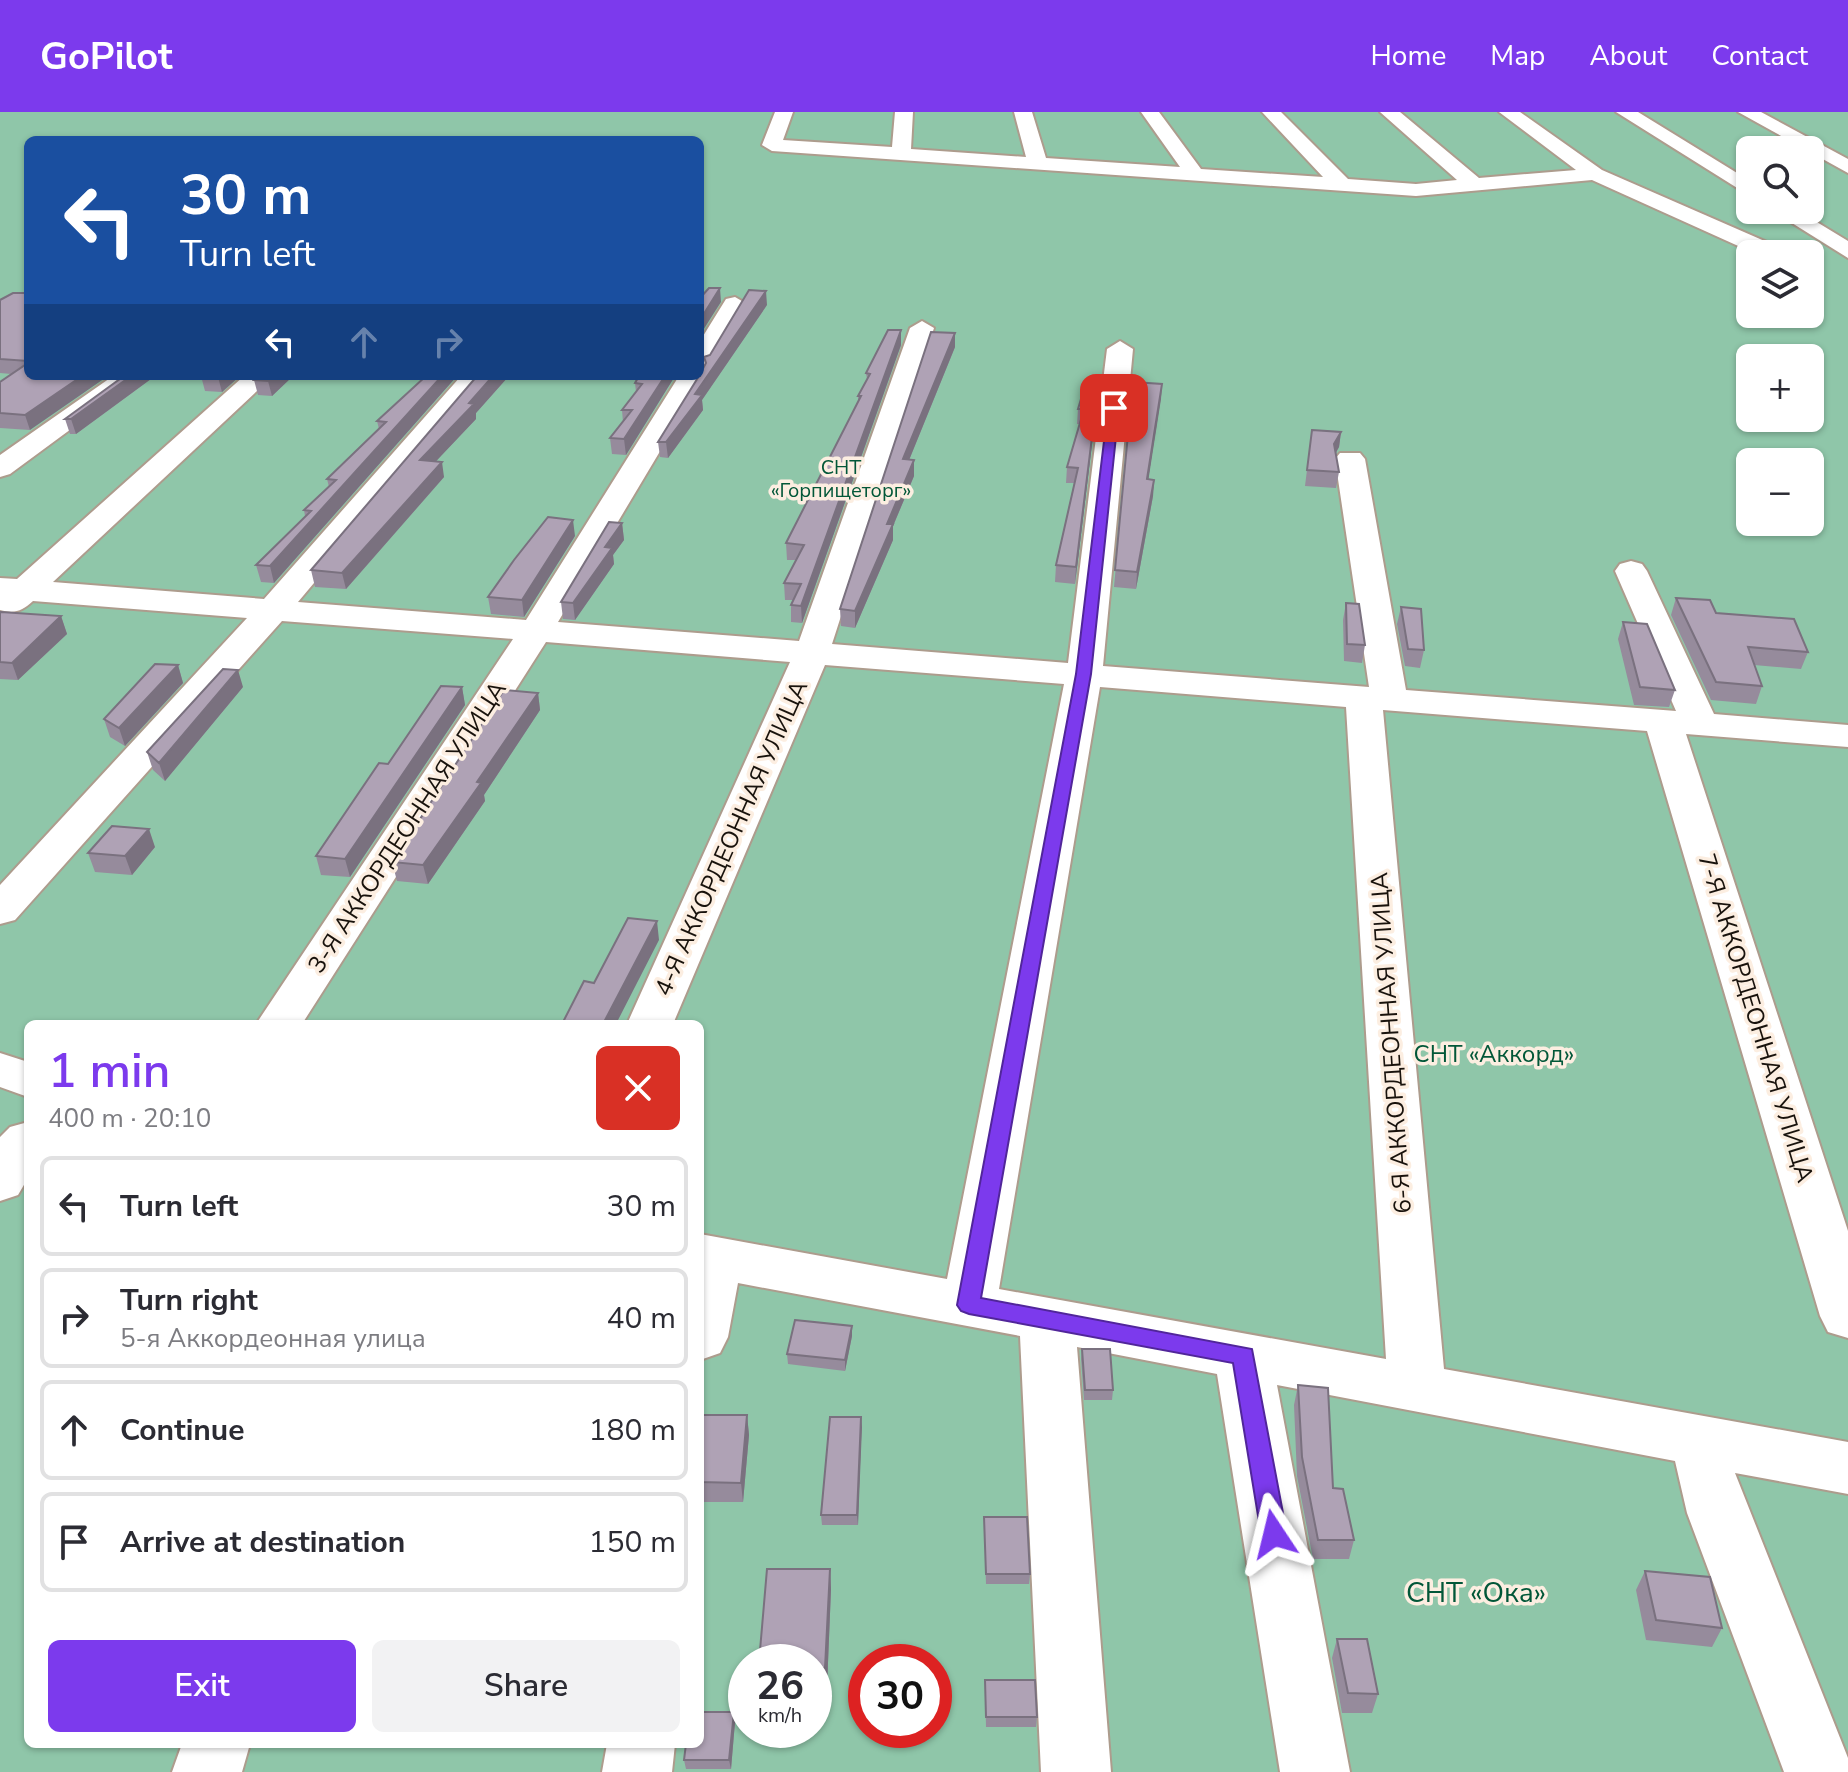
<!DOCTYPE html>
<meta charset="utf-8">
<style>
:root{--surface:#fff;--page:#f2f2f3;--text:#2b2b33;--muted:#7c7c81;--line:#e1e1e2;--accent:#7c3aed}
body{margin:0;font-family:"Nunito Sans",sans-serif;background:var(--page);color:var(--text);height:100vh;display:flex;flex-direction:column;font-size:30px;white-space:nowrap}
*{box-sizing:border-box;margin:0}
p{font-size:26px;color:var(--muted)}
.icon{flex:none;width:44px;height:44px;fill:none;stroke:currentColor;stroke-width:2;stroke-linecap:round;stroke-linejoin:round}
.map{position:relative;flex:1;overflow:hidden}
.drawer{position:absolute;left:24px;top:908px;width:680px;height:728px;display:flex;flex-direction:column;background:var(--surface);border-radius:12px;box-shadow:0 2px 6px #0004}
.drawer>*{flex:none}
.banner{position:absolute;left:24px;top:24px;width:680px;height:244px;border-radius:12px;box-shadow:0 2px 6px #0004;background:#1a4fa0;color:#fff;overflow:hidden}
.tools{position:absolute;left:1736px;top:24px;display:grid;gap:16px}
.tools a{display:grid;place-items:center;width:88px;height:88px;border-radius:12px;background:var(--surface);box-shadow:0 2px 6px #0004;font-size:40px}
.speed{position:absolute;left:728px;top:1532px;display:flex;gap:16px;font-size:40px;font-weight:700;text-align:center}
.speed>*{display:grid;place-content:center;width:104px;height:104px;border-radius:50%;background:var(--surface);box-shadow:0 2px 6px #0004;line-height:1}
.speed small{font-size:20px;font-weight:400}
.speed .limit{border:12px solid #d22;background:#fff;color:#111}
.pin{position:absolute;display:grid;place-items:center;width:68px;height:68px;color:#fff;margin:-34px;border-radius:16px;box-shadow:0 4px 12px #0006}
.me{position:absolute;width:88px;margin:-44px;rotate:350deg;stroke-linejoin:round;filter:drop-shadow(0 0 6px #0008)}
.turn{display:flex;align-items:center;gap:28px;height:168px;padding:0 24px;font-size:36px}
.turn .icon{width:104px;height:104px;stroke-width:2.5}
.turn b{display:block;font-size:56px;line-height:68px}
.lanes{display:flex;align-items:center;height:76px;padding:0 24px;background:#0003;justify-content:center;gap:40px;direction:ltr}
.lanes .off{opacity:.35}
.round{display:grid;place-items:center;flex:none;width:84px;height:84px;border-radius:12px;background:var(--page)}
.headline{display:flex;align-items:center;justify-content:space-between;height:136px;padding:0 24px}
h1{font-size:48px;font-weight:600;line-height:60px;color:var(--accent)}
.action{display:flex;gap:16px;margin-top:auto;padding:16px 24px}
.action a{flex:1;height:92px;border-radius:12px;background:var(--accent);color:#fff;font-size:32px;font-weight:600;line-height:92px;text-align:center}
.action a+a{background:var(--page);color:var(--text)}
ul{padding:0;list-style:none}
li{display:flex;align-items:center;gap:24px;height:100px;margin:0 16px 12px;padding:0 8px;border:4px solid var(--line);border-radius:12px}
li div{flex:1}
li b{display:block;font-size:30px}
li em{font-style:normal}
header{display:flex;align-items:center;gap:48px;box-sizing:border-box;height:112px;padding:0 40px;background:var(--accent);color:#fff}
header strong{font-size:38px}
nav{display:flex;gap:44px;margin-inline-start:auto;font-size:28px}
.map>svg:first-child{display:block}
.green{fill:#8fc6a9;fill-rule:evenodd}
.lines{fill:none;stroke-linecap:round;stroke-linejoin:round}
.minor-casing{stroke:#ad9c8d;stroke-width:4}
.minor{fill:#fff;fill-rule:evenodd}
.wall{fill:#968b9c}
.shaded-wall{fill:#7a717f}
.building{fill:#afa2b5;stroke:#7a717f;stroke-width:2}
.route{fill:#7c3aed;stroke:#51269a;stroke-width:2}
.labels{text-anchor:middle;stroke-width:7;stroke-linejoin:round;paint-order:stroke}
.far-park-label{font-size:20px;fill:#025738;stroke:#fceee1}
.street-label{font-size:24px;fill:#18120c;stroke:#fceee1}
.park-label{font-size:24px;fill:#025738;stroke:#fceee1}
.near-park-label{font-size:28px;fill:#025738;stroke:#fceee1}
</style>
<header>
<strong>GoPilot</strong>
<nav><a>Home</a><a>Map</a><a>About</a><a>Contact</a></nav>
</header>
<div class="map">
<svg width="1848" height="1660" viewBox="0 0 1848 1660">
<rect width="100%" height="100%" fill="#f2e0d0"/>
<path class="green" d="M0 0H1848V1660H0ZM28 28H700V264H28ZM1750 38H1810V98H1750ZM1750 142H1810V202H1750ZM1750 246H1810V306H1750ZM1750 350H1810V410H1750ZM28 912H700V1632H28ZM746 1550H814V1618H746ZM866 1550H934V1618H866Z"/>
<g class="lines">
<defs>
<path id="minor" d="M775 0H793L783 28 892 35 895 0H913L911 37 1026 45 1014 0H1032L1046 46 1180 55 1141 0H1159L1201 57 1323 65 1262 0H1281L1348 67 1416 72 1457 68 1380 0H1400L1479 66 1576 58 1499 0H1520L1602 58 1783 137 1786 142H1756L1592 68 1416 84 772 39 762 33Z
M1616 0H1638L1750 69V84Z
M1738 0H1761L1848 47V61Z
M1771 98H1797L1848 129V146Z
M735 185 747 192 709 256 700 258V229L726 187Z
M922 209 934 216 832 532 1068 551 1107 237 1120 229 1133 237 1103 554 1369 575 1335 347 1340 341H1360L1365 347 1406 578 1676 599 1615 459 1620 452 1631 449 1642 452 1647 459 1714 602 1848 613V635L1686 622 1848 1119V1226L1828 1220 1820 1204 1647 619 1383 598 1444 1257 1848 1330V1382L1735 1361 1848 1646V1660H1784L1687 1401 1675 1349 1277 1273 1350 1660H1280L1217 1262 1077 1235 1111 1660H1041L1020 1224 738 1171 728 1225 720 1241 700 1248V1122L947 1167 1064 572 825 553 673 912H627L790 550 546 530 302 912H256L513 527 282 509 15 808 0 812V773L247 506 33 489C22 499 15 502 0 498V466L17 467 244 264H273L53 470 264 487 461 264H488L298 490 526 508 679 264H700V258L705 264 558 510 799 529 910 216ZM1100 575 1346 595 1386 1247 999 1177Z
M113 264H143L10 362 0 365V343Z
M0 941 28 950V985L0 975Z
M28 1010V1066L18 1083 0 1089V1025L10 1015Z
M182 1632H250L242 1660H172Z
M607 1632H675L672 1660H602Z"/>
</defs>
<use href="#minor" class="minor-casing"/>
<use href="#minor" class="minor"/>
</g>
<path class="wall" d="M28 181V264L30 318 0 316V270L11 262 0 261V188Z
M767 193 702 288 703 298 668 346 660 345 658 330 705 254 704 245 710 243Z
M901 218V233L802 511 791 510V493L793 488H785L784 471 796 448H787L786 431 858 291V284L867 267 866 261Z
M955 221V235L909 348H914V364L893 414V428L855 516 841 514 840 497Z
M124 264H155L76 322H70L65 307Z
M201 264H240L222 280 205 279Z
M258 264H293L272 284 258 283 254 268Z
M426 264H457L274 471 261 470 256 453 305 404 304 398 329 375 327 367 379 317 377 309Z
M477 264H507L508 265 476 301V307L436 349 444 365 346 477 315 475 311 458Z
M639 264H675L626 343 612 342 610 326 623 310 622 298 636 280 635 271Z
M1133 270 1162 272 1148 368H1154L1153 384 1136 477 1114 475Z
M1098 282 1075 472 1055 470 1056 453 1074 371H1066L1067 355 1080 312H1077L1078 297Z
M1312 318 1341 320 1339 335 1336 341 1339 360 1336 376 1305 374Z
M622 411 624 428 613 443 614 452 575 508 563 507 561 490Z
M575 424 524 505 491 502 488 485Z
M1676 486 1716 501 1808 540 1801 557 1754 553 1762 574 1756 592 1711 588 1671 503Z
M1346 491 1365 533 1362 551 1344 549 1343 508Z
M1401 495 1424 538 1420 556 1405 554 1397 512Z
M0 500 61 504 67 522 18 568 0 567Z
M1623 510 1675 578 1669 595 1634 593 1618 527Z
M178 553 183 571 125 634 110 625 104 607Z
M243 575 165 669 153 658 147 640Z
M462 575 465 593 350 765 321 763 316 744Z
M538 581 540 598 484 683 485 689 428 772 397 769 392 750Z
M155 735 132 763 95 760 88 741Z
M852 1224 845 1259 788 1252 787 1242Z
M1082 1237 1113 1278 1112 1288H1084L1081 1247Z
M1298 1273 1333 1376 1354 1428 1349 1447H1313L1297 1364 1294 1293Z
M700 1303H747L749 1323 743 1390H700Z
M861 1305 858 1413H822L821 1403Z
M984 1405 1030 1462 1029 1472H986Z
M830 1457 831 1477 827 1575H814V1550Z
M1645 1459 1722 1516 1712 1535 1646 1528 1636 1478Z
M1337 1527 1378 1582 1372 1601H1342L1332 1546Z
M985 1568 1037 1605 1036 1615H986Z
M735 1610 731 1657H686L684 1648Z"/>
<path class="shaded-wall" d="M720 176 721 190 700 223V208Z
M766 179 767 193 702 288 703 298 668 346 666 330 695 282Z
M901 218V233L802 511 801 494Z
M955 221V235L903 363V347Z
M82 264H108L30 318 25 303Z
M131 264H155L76 322 71 307Z
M219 264H240L222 280 218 265Z
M274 264H293L272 284 268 269Z
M442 264H457L274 471 270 454Z
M493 264H507L508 265 476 301V307L423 363 420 348Z
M665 264H675L626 343 624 327Z
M1099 268 1098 282 1075 472 1076 455Z
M1162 272 1161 287 1146 383 1147 367Z
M1341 320 1339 335 1332 347 1334 332Z
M914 348V364L893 414V428L855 516V499L887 412Z
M442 350 444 365 346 477 342 461Z
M1154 368 1153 384 1136 477 1137 460Z
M573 408 575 424 524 505 522 488Z
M622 411 624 428 613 443 614 452 575 508 573 491 605 435Z
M61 504 67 522 18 568 12 551Z
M178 553 183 571 125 634 119 616Z
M238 558 243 575 165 669 159 651Z
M462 575 465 593 350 765 345 747Z
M538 581 540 598 484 683 485 689 428 772 423 753 477 670Z
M149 717 155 735 132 763 125 744Z
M657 809 659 828 616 912H603Z
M852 1214V1224L845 1259V1248Z
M747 1303 749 1323 743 1390 741 1371Z
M861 1305 862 1315 858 1413 857 1403Z
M830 1457 831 1477 827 1575 825 1556Z
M734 1600 735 1610 731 1657 729 1648Z"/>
<path class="building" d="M709 176H720L700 208V186Z
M749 178 766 179 695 282 702 283 666 330H658L699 264H700V262L706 251 704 245 710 243Z
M13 181H28V249L0 247V188Z
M888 218H901L801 494 791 493 801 472 784 471 804 433 786 431 861 284H858L870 262 866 261Z
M931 220 955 221 903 347 914 348 887 412H893L855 499 840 497Z
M28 251V264H82L25 303 0 301V270Z
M124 264H131L71 307H65Z
M258 264H274L268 269 254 268Z
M426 264H442L270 454 256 453 311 399 304 398 336 368 327 367 386 310 377 309Z
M477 264H493L469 291 474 292 420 348 442 350 342 461 311 458Z
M639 264H665L624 327 610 326 632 298H622L642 272 635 271Z
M1087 267 1099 268 1076 455 1056 453 1078 356 1067 355 1084 297H1078Z
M1133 270 1162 272 1147 367 1154 368 1137 460 1115 458Z
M1312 318 1341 320 1334 332 1339 360 1307 358Z
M548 405 573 408 522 488 488 485 514 448Z
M609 410 622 411 605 435 612 436 573 491 561 490Z
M1676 486 1710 488 1716 501 1794 507 1808 540 1748 535 1762 574 1716 570Z
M1346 491 1359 492 1365 533 1347 532Z
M1401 495 1421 497 1424 538 1408 537Z
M0 500H1L61 504 12 551 0 550Z
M1623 510 1647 512 1675 578 1640 575Z
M155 552 178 553 119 616 104 607Z
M223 557 238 558 159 651 147 640Z
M441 574 462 575 345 747 316 744 379 651 388 652Z
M504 578 538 581 477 670 481 671 423 753 392 750Z
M112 714 149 717 125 744 88 741Z
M628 806 657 809 603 912H562L584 869 594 871Z
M795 1208 852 1214 845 1248 787 1242Z
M1082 1237H1110L1113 1278H1085Z
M1298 1273 1328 1276 1333 1376 1343 1377 1354 1428H1318L1302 1345Z
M700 1303H747L741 1371 700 1370Z
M830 1305H861L857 1403H821Z
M984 1405H1027L1030 1462H986Z
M767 1457H830L825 1556H814V1550H759Z
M1645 1459 1710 1465 1722 1516 1656 1508Z
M1337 1527H1367L1378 1582 1348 1581Z
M985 1568H1035L1037 1605H986Z
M700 1600H734L729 1648H684L686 1632H700Z"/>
<path class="route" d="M1114 293 1119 296 1091 562 981 1186 1252 1237 1287 1422 1283 1430 1274 1434 1265 1430 1261 1422 1233 1251 969 1202 961 1199 957 1193 1076 562 1108 296Z"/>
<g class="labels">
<g class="far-park-label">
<text x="841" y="362">СНТ<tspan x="841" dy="23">«Горпищеторг»</tspan></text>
</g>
<g class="street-label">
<text transform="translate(407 715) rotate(-57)" y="8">3-Я АККОРДЕОННАЯ УЛИЦА</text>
<text transform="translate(731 726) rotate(-66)" y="8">4-Я АККОРДЕОННАЯ УЛИЦА</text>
<text transform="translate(1756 906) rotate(73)" y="8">7-Я АККОРДЕОННАЯ УЛИЦА</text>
<text transform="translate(1391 931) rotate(-94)" y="8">6-Я АККОРДЕОННАЯ УЛИЦА</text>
</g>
<g class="park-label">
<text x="1494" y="950">СНТ «Аккорд»</text>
</g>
<g class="near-park-label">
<text x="1476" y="1490">СНТ «Ока»</text>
</g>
</g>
</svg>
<div class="tools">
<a><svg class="icon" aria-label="search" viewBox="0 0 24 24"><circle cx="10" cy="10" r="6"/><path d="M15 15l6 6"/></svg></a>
<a><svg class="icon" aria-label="layers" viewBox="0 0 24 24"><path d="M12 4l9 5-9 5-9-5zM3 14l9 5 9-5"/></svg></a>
<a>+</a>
<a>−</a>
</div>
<div class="speed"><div>26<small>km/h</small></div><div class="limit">30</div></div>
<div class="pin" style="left:1114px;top:296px;background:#d93025"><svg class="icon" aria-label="arrive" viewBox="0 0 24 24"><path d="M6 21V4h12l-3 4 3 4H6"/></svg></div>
<svg class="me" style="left:1274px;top:1422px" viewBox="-20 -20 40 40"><path d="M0-17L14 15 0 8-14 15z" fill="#7c3aed" stroke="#fff" stroke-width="4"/></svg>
<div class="banner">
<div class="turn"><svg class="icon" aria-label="left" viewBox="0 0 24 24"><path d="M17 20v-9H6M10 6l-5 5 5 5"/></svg><div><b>30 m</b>Turn left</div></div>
<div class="lanes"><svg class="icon" aria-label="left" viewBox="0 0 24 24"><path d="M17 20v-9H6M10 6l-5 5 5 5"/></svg><svg class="icon off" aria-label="ahead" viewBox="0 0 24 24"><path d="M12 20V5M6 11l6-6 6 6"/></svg><svg class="icon off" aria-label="right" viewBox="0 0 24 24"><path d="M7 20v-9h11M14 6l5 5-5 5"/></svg></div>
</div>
<section class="drawer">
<div class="headline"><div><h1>1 min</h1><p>400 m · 20:10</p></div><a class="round" style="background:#d93025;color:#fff"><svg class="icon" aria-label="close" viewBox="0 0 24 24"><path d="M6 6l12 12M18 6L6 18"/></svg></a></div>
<ul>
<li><svg class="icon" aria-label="left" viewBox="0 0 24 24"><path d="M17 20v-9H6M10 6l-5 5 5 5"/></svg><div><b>Turn left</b></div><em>30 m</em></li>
<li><svg class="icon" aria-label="right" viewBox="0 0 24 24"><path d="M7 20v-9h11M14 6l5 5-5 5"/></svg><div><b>Turn right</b><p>5-я Аккордеонная улица</p></div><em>40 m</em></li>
<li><svg class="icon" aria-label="ahead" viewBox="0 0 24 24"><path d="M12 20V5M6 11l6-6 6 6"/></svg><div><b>Continue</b></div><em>180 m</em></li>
<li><svg class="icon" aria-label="arrive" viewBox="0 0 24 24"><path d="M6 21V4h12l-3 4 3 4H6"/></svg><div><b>Arrive at destination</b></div><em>150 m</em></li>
</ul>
<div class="action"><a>Exit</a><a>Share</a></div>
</section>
</div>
